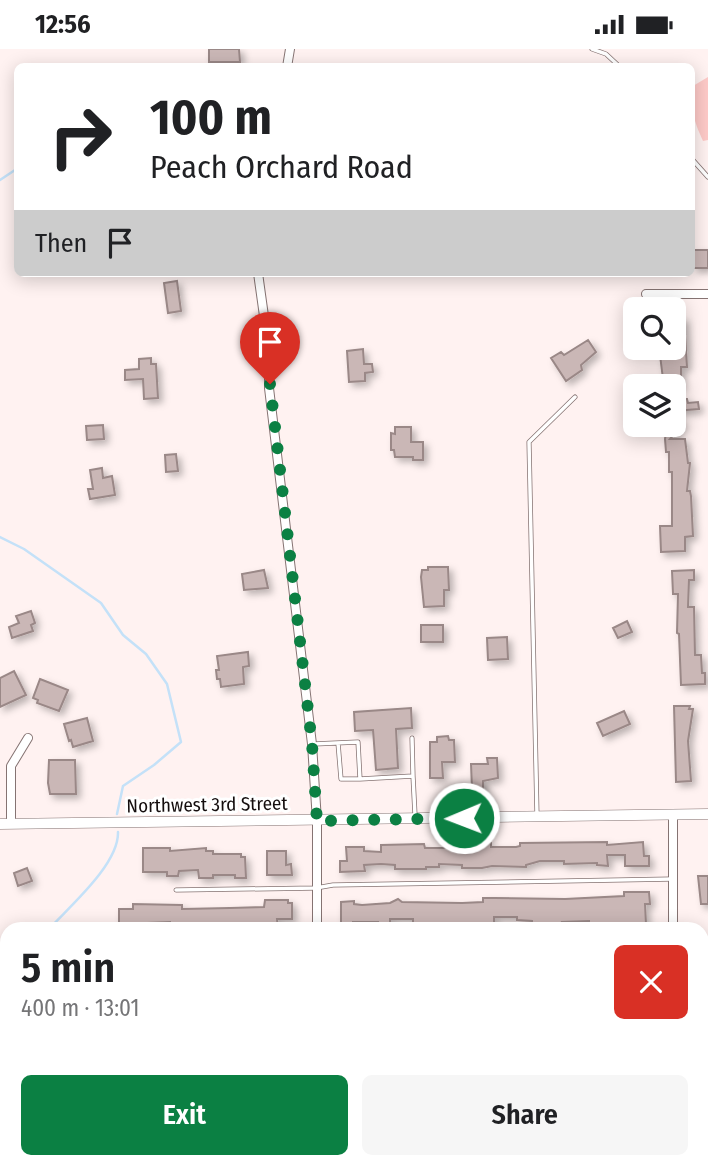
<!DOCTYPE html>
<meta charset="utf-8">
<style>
:root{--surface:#fff;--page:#f6f6f6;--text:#202124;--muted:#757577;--accent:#0b8043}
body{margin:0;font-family:"Fira Sans Condensed",sans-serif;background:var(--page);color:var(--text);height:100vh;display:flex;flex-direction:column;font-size:26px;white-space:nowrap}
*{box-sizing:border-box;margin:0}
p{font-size:23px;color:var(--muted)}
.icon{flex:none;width:38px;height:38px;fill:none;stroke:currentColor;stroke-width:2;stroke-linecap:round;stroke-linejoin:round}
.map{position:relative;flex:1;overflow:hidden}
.drawer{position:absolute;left:0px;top:873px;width:709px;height:247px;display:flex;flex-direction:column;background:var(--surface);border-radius:21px 21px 0 0;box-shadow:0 4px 18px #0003}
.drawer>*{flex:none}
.guide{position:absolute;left:14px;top:14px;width:681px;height:214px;border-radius:10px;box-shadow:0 4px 18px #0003;background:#fff;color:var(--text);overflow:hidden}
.controls{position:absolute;left:623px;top:248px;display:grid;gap:14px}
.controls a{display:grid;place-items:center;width:63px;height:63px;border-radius:10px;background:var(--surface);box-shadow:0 4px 18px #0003;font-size:35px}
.pin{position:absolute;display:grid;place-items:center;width:60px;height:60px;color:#fff;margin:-72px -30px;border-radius:50% 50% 50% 0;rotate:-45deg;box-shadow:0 0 7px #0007}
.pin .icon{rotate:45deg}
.me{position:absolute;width:77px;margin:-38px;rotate:269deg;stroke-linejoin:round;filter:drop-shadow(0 0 5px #0008)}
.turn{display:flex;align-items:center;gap:24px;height:147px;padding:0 21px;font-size:32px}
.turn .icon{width:91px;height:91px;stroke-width:2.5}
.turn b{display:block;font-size:49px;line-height:60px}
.then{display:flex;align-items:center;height:66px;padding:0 21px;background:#0003;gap:14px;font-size:26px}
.round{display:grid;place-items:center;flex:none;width:74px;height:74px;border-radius:10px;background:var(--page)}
.overview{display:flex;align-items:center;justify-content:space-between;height:119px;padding:0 21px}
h1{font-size:42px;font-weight:600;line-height:52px}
.cta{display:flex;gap:14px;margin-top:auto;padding:14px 21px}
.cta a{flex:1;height:80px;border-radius:10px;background:var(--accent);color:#fff;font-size:28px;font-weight:600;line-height:80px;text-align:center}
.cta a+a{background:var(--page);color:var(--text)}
.status{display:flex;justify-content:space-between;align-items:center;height:49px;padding:0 35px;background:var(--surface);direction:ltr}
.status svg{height:19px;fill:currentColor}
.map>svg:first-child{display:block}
.green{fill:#fecac8}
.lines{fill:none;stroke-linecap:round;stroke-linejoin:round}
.stream{stroke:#c4e1f8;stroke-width:2.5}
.building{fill:#cab7b6;stroke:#9a8887;stroke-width:2;filter:url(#shadow)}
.service-casing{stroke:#857372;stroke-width:5}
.minor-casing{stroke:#857372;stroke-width:10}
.tertiary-casing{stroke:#857372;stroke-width:11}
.service{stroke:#fff;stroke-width:3.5}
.minor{stroke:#fff;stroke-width:8}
.tertiary{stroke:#fff;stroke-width:10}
.route{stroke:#0b8043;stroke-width:12;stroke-dasharray:0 21.6}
.labels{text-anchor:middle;stroke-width:6;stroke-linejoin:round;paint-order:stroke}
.street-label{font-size:19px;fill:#140d0d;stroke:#fff}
</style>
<div class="status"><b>12:56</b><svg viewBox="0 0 49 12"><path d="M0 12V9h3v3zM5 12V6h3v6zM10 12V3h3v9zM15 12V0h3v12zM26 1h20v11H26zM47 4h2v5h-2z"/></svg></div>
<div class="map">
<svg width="708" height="1119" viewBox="0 0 708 1119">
<defs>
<filter id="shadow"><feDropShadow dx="4" dy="4" stdDeviation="3.5" flood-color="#0004"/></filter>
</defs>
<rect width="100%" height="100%" fill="#fff2f1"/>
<path class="green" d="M708 28V91L703 92C693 70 691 62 693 37Z"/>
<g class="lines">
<path class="stream" d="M0 131 18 119
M0 488 24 500 101 554 123 586 146 605 167 635 181 693 154 716 123 737 117 765
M49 880C70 857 119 815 118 783"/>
</g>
<path class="building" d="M209 0H239L240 13H209Z
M694 201H708V219H694Z
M177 232 181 262 168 264 164 234Z
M684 269 687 318H681V338H664L660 306H674V270Z
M588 291 596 303 581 316 582 321 566 332 551 309 561 303 564 306Z
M363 300 364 315H372L373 323 365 324V332L349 333 347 302Z
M151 309V315H156L158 349 144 350 143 330 125 331V321L139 320V310Z
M677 350H687L688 354 698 353 699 360 674 362V354H677Z
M674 364 683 375 670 390H685L688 414H690L687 442H690L691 447 693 487 685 488V502L661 503 660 477H672V423H669V403H666L665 390 667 376H674Z
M103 376 104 390 87 391 86 377Z
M395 378H411V393H423V411H413V408H395L394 401H391V384L395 385Z
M176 405 178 422 166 423 165 406Z
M102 419 103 429 112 427 115 446 90 450 88 440H93L90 421Z
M428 518H448L449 541H444V557L424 558 421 528 422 521H428Z
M264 521 268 539 244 541 242 525Z
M694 521V531H689L688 558H694L695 606H701L702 624H705V635L681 636 679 585 677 584 678 545H673L672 522Z
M31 562 35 574 31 576 33 582 12 589 9 578 19 574 16 567Z
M627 572 632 583 618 589 613 579Z
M421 576H443V593H421Z
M507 588 508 610 488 611 487 589Z
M248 603 249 617 243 618 244 635 221 638 220 630H217L216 621H219L217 607Z
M14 622 26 646 0 658V629Z
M40 630 68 641 59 662 37 654 38 651 33 649Z
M674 657H690L689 660H693L688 692 691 732 676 733Z
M411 659 412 679 396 680 398 719 376 721 373 681 355 682 354 663Z
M624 662 630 675 603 687 597 674Z
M87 669 93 692 73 698 71 691 69 692 64 675Z
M448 687 449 691H454L455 713H442L443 729H430V693H437V688Z
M487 709H497L498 729 483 732V740H472L471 715H488Z
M49 711H75L76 745H50L48 734Z
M607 793V796L643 793 644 807H649V817H625V806H607L608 817 597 816V814L564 815V812H540L526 816V818L492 817 482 819H462V816L439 815V818H426V820H395V816L381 815 364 816 365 822 340 823V812H347L346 798H364V802L381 803V796L424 795 425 799H448V795L491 794V798H516L520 797V794Z
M143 799H170V802L206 799V802H213V805H241V808H245L246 829H235V826H213V829H199L198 821 179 822 178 827H167V823H143Z
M267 802H286V816L291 815 292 826H267Z
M27 819 32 832 18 837 14 824Z
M698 827H708V855H701Z
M624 843H649L650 855H645L646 875 598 876V874H589V872L562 873 563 877H532V872L517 871V868H494V878L462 879V876H438L413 879V870H390V879L378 880V873H353V880H341V853L354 852V855L362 856 390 854 398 850 402 853 462 854 483 853V849H494L565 850 624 847Z
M265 851H288V854H292V870H277L278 880H244V876L218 877V880L199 878 170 880V873L148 874V880L122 879V876H119V860H133V855L182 856V860L230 859 264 858Z"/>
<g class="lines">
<defs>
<path id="service" d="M592 0 606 5 620 18
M691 109 708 128
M412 689 413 727
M338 694 341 730H360
M314 695 358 693 360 730 413 727 415 766
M537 767 529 393 575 348
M176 841 316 839 333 836 673 830
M702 973H705
M191 1113V1119"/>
<path id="minor" d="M287 18 290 0
M258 224 269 303V339L312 695 317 772V880
M646 245H708
M673 765V880
M11 775V717L28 689
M23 1113V1119
M363 1113V1119"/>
<path id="tertiary" d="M0 775 708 765"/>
</defs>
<use href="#service" class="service-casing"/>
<use href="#minor" class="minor-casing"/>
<use href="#tertiary" class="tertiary-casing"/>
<use href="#service" class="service"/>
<use href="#minor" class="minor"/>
<use href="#tertiary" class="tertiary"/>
</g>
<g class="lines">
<path class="route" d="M270 335 312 695 317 772 464 769"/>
</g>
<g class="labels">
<g class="street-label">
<text transform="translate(207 755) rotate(-1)" y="7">Northwest 3rd Street</text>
</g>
</g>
</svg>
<div class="controls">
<a><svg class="icon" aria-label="search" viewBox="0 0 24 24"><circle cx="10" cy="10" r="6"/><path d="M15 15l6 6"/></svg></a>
<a><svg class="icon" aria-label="layers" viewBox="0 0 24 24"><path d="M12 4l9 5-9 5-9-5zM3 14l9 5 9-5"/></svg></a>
</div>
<div class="pin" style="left:270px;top:335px;background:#d93025"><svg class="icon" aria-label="arrive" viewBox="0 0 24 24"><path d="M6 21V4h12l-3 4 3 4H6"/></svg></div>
<svg class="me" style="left:464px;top:769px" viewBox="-20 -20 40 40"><circle r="17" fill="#0b8043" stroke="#fff" stroke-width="3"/><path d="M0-11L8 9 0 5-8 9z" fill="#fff"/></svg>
<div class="guide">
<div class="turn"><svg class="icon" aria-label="right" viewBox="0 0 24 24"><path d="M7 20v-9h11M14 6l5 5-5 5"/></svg><div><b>100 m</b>Peach Orchard Road</div></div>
<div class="then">Then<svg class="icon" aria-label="arrive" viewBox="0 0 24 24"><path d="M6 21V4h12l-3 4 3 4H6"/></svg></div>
</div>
<section class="drawer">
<div class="overview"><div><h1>5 min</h1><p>400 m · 13:01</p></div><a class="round" style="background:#d93025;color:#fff"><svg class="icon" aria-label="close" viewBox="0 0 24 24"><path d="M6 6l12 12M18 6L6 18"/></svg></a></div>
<div class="cta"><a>Exit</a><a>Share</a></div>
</section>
</div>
